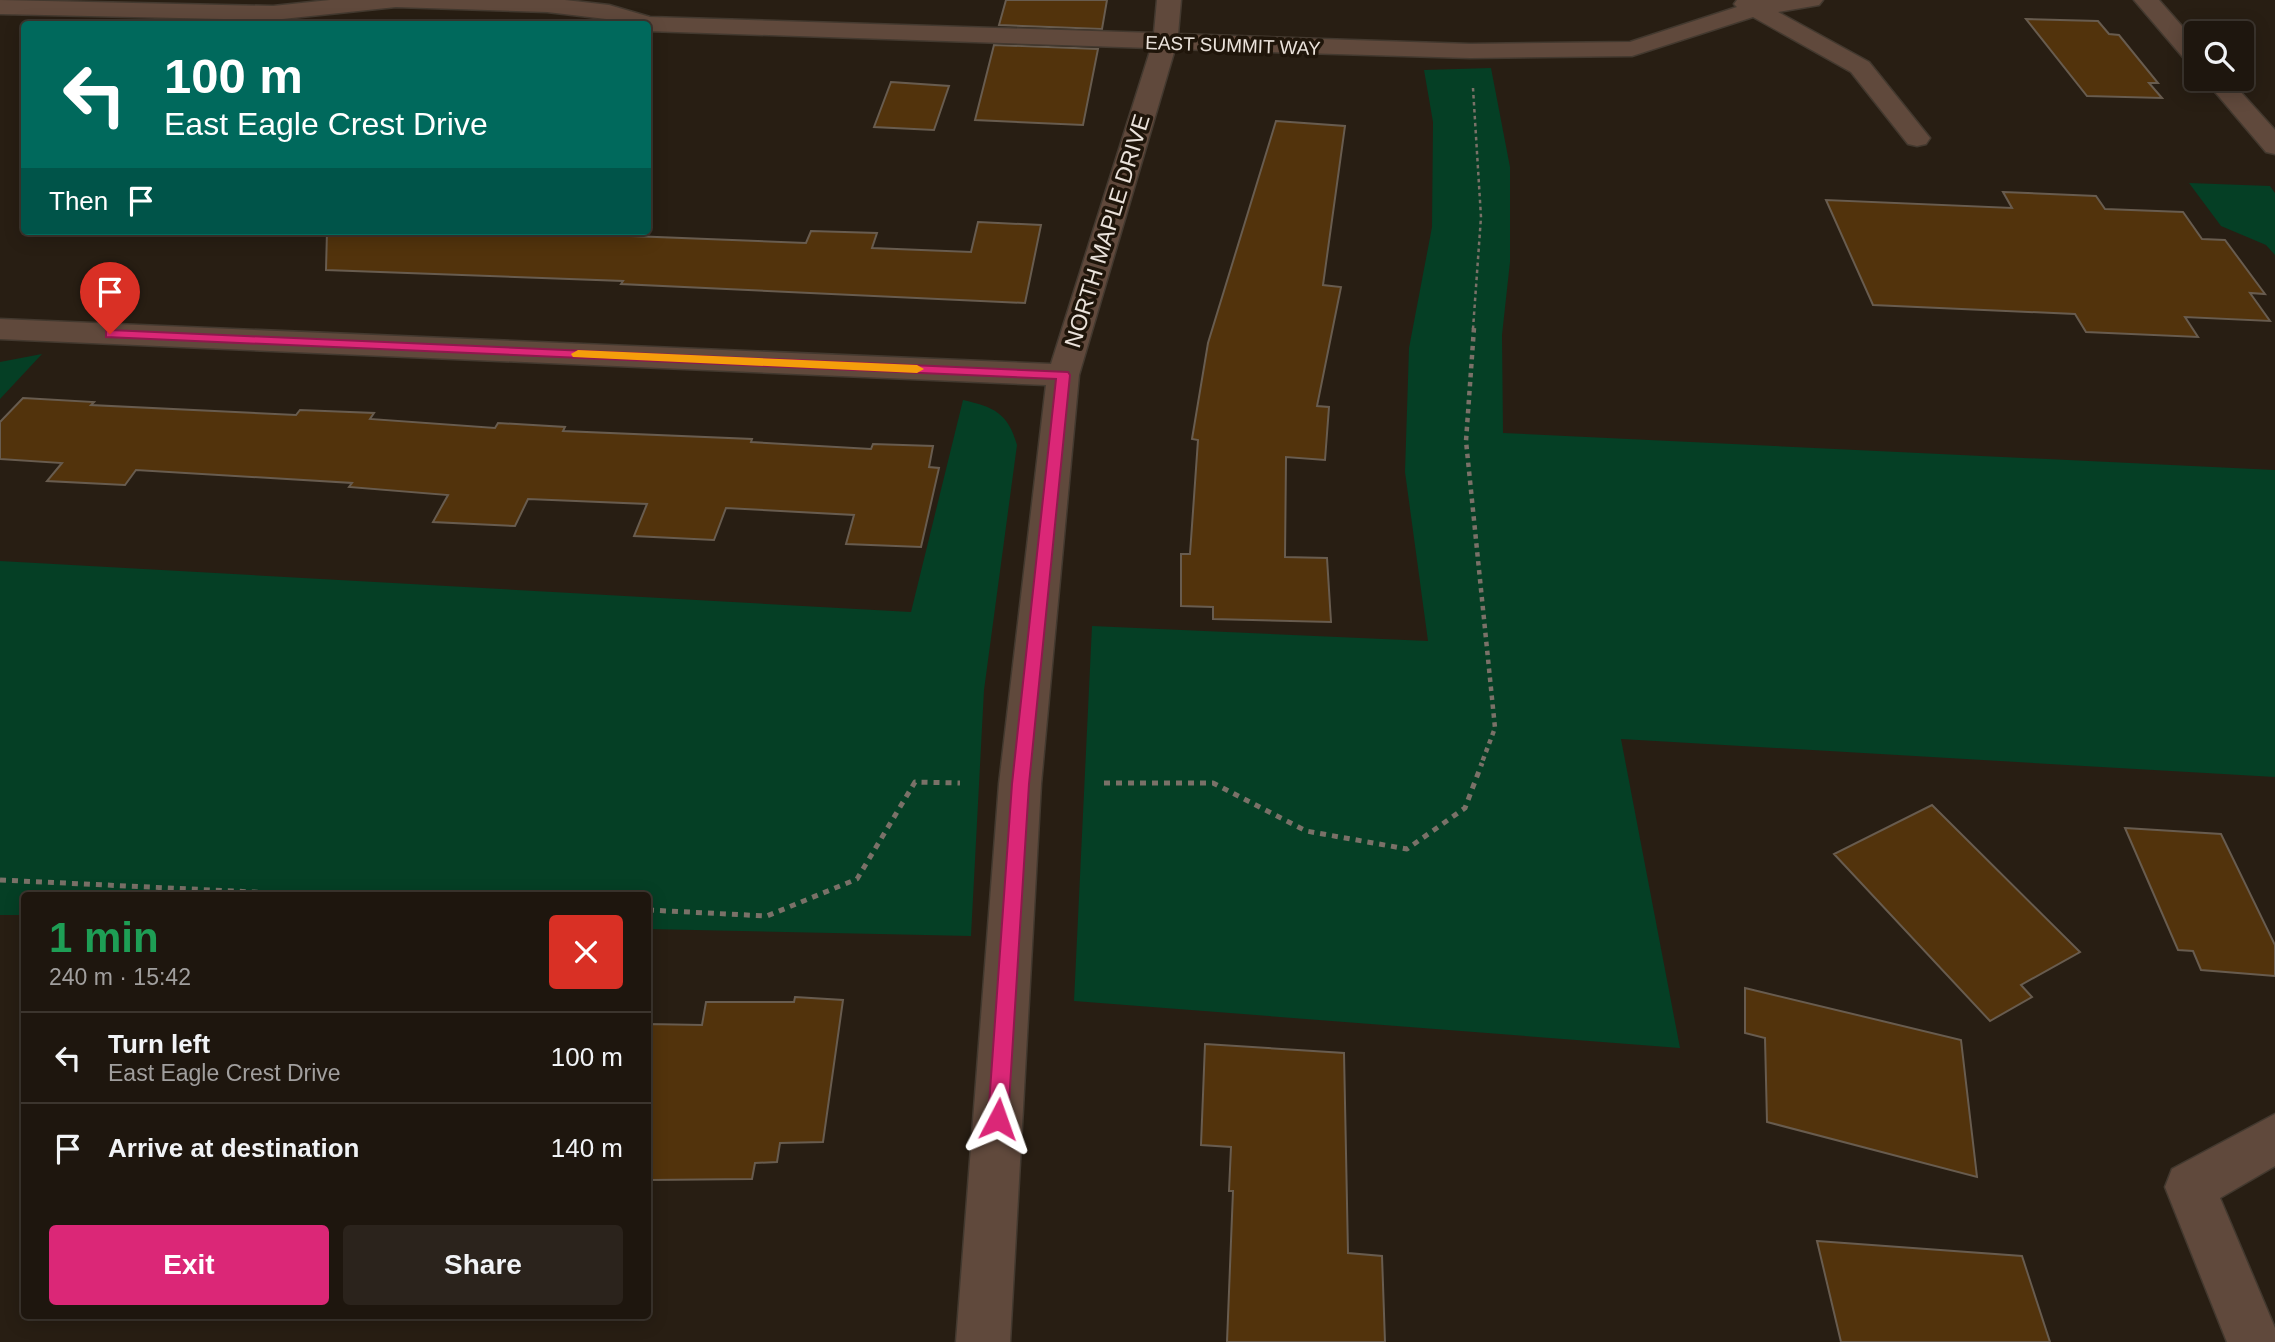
<!DOCTYPE html>
<meta charset="utf-8">
<style>
:root{--surface:#1e160e;--page:#2b231c;--text:#f1f3f6;--muted:#a19f9e;--line:#3c352e;--accent:#db2777}
body{margin:0;font-family:Arial,sans-serif;background:var(--page);color:var(--text);height:100vh;display:flex;flex-direction:column;font-size:26px;white-space:nowrap}
*{box-sizing:border-box;margin:0}
p{font-size:23px;color:var(--muted)}
.icon{flex:none;width:38px;height:38px;fill:none;stroke:currentColor;stroke-width:2;stroke-linecap:round;stroke-linejoin:round}
.map{position:relative;flex:1;overflow:hidden}
.drawer{position:absolute;left:21px;top:892px;width:630px;height:427px;display:flex;flex-direction:column;background:var(--surface);border-radius:7px;box-shadow:0 4px 18px #0003,0 0 0 2px var(--line)}
.drawer>*{flex:none}
.hud{position:absolute;left:21px;top:21px;width:630px;height:214px;border-radius:7px;box-shadow:0 4px 18px #0003,0 0 0 2px var(--line);background:#00695c;color:#fff;overflow:hidden}
.tools{position:absolute;left:2184px;top:21px;display:grid;gap:14px}
.tools a{display:grid;place-items:center;width:70px;height:70px;border-radius:7px;background:var(--surface);box-shadow:0 4px 18px #0003,0 0 0 2px var(--line);font-size:35px}
.pin{position:absolute;display:grid;place-items:center;width:60px;height:60px;color:#fff;margin:-72px -30px;border-radius:50% 50% 50% 0;rotate:-45deg;box-shadow:0 0 7px #0007}
.pin .icon{rotate:45deg}
.me{position:absolute;width:77px;margin:-38px;rotate:4deg;stroke-linejoin:round;filter:drop-shadow(0 0 5px #0008)}
.turn{display:flex;align-items:center;gap:24px;height:147px;padding:0 28px;font-size:32px}
.turn .icon{width:91px;height:91px;stroke-width:2.5}
.turn b{display:block;font-size:49px;line-height:60px}
.then{display:flex;align-items:center;height:66px;padding:0 28px;background:#0003;gap:14px;font-size:26px}
.round{display:grid;place-items:center;flex:none;width:74px;height:74px;border-radius:7px;background:var(--page)}
.summary{display:flex;align-items:center;justify-content:space-between;height:119px;padding:0 28px}
h1{font-size:42px;font-weight:800;line-height:52px;color:#1e9e55}
.primary-button{display:flex;gap:14px;margin-top:auto;padding:14px 28px}
.primary-button a{flex:1;height:80px;border-radius:7px;background:var(--accent);color:#fff;font-size:28px;font-weight:800;line-height:80px;text-align:center}
.primary-button a+a{background:var(--page);color:var(--text)}
ul{padding:0;list-style:none}
li{display:flex;align-items:center;gap:21px;height:91px;padding:0 28px;border-top:2px solid var(--line)}
li div{flex:1}
li b{display:block;font-size:26px}
li em{font-style:normal}
.map>svg:first-child{display:block}
.green{fill:#053f25}
.building{fill:#52330c;stroke:#685c4f;stroke-width:2}
.lines{fill:none;stroke-linecap:round;stroke-linejoin:round}
.minor-casing{stroke:#43392f;stroke-width:3}
.path-far2{stroke:#7a7168;stroke-width:2.5;stroke-dasharray:3.5 3.5;stroke-linecap:butt}
.path-far1{stroke:#7a7168;stroke-width:4.5;stroke-dasharray:4.5 4.5;stroke-linecap:butt}
.path{stroke:#7a7168;stroke-width:5;stroke-dasharray:6 6;stroke-linecap:butt}
.minor{fill:#60493c;fill-rule:evenodd}
.route{fill:#db2777;stroke:#8e194d;stroke-width:2}
.slow{fill:#f59e0b}
.labels{text-anchor:middle;stroke-width:7;stroke-linejoin:round;paint-order:stroke}
.far-street-label{font-size:19px;fill:#eae2db;stroke:#1f150a}
.street-label{font-size:23px;fill:#eae2db;stroke:#1f150a}
</style>
<div class="map">
<svg width="2275" height="1342" viewBox="0 0 2275 1342">
<rect width="100%" height="100%" fill="#281e13"/>
<path class="green" d="M1491 68 1510 167V262L1502 335 1503 433 2275 470V777L1621 739 1680 1048 1074 1001 1092 626 1428 641 1405 472 1409 348 1432 227 1433 122 1424 70Z
M2189 183 2270 186 2275 193V255L2266 245 2221 226Z
M42 354 0 399V362Z
M963 400C994 407 1008 413 1017 445L984 690 971 936 648 929V896H24V915H0V561L911 612Z"/>
<path class="building" d="M1006 0H1107L1102 29 999 25Z
M2026 19 2098 21 2109 34 2119 35 2158 83H2149L2162 98 2087 96Z
M994 45 1098 49 1083 125 975 120Z
M891 82 949 86 934 130 874 127Z
M1276 121 1345 126 1323 285 1341 287 1317 406 1329 407 1325 460 1286 457 1285 557 1327 558 1331 622 1213 619V607L1181 606V554H1190L1198 440 1192 439 1208 343Z
M2003 192 2096 196 2105 209 2183 212 2202 239 2225 240 2265 294 2250 293 2270 321 2185 317 2198 337 2086 332 2075 314 1873 305 1826 200 2012 208Z
M978 222 1041 225 1025 303 621 284 623 281 326 270 327 231H634L632 236 806 243 811 231 877 233 872 248 971 252Z
M23 398 94 402 91 405 296 415 300 410 374 413 370 419 495 428 498 423 565 427 563 431 752 439 751 442 871 449 873 444 933 446 929 467 939 468 921 547 846 544 854 515 726 508 714 540 634 536 647 504 528 499 515 526 433 522 448 495 349 487 352 483 136 470 125 485 47 481 62 463 0 459V422Z
M1932 805 2080 952 2021 985 2032 997 1990 1021 1834 854Z
M2125 828 2221 834 2275 945V976L2201 970 2193 951 2178 950Z
M1745 988 1961 1040 1977 1177 1767 1122 1765 1038 1745 1033Z
M795 997 843 1000 823 1142 780 1143 777 1162 755 1163 752 1179 648 1180V1024L702 1025 706 1002H794Z
M1205 1044 1344 1053 1348 1253 1382 1256 1385 1342H1227L1233 1191H1229L1231 1147 1201 1145Z
M1817 1241 2022 1256 2050 1342H1841Z"/>
<g class="lines">
<defs>
<path id="minor" d="M0 0 273 6 330 0H565L609 5 650 17 1154 33 1157 0H1181L1178 34 1470 44 1630 42 1737 7 1734 4 1737 0H1823L1819 5 1778 12 1869 62 1930 138 1926 144 1917 146 1908 144 1851 72 1753 17 1632 56 1470 58 1175 49 1079 375 1041 784 1010 1342H956L999 784 1046 385 0 339V319L1051 364 1151 48 648 31V24H625L606 19 547 12 396 7 273 20 0 14Z
M2134 0H2159L2196 42V64L2187 62Z
M2204 79H2229L2275 130V154L2266 152Z
M2275 1114V1166L2220 1198 2275 1328V1342H2227L2165 1187 2172 1169Z"/>
</defs>
<use href="#minor" class="minor-casing"/>
<path class="path-far2" d="M1473 88 1481 217 1473 329"/>
<path class="path-far1" d="M1474 328 1466 441 1495 728 1481 765"/>
<path class="path" d="M1104 783H1213L1306 831 1407 849 1465 808 1482 763
M0 880 338 896
M648 910 767 916 857 879 915 782 960 783"/>
<use href="#minor" class="minor"/>
</g>
<path class="route" d="M110 330 1068 372 1070 375 1029 784 1008 1119 1005 1126 998 1129 991 1126 988 1119 1012 784 1056 379 106 337V331Z"/>
<path class="slow" d="M578 350 917 365 924 369 917 373 573 357 571 354Z"/>
<g class="labels">
<g class="far-street-label">
<text transform="translate(1233 45) rotate(2)" y="7">EAST SUMMIT WAY</text>
</g>
<g class="street-label">
<text transform="translate(1107 231) rotate(-73)" y="8">NORTH MAPLE DRIVE</text>
</g>
</g>
</svg>
<div class="tools">
<a><svg class="icon" aria-label="search" viewBox="0 0 24 24"><circle cx="10" cy="10" r="6"/><path d="M15 15l6 6"/></svg></a>
</div>
<div class="pin" style="left:110px;top:334px;background:#d93025"><svg class="icon" aria-label="arrive" viewBox="0 0 24 24"><path d="M6 21V4h12l-3 4 3 4H6"/></svg></div>
<svg class="me" style="left:998px;top:1119px" viewBox="-20 -20 40 40"><path d="M0-17L14 15 0 8-14 15z" fill="#db2777" stroke="#fff" stroke-width="4"/></svg>
<div class="hud">
<div class="turn"><svg class="icon" aria-label="left" viewBox="0 0 24 24"><path d="M17 20v-9H6M10 6l-5 5 5 5"/></svg><div><b>100 m</b>East Eagle Crest Drive</div></div>
<div class="then">Then<svg class="icon" aria-label="arrive" viewBox="0 0 24 24"><path d="M6 21V4h12l-3 4 3 4H6"/></svg></div>
</div>
<section class="drawer">
<div class="summary"><div><h1>1 min</h1><p>240 m · 15:42</p></div><a class="round" style="background:#d93025;color:#fff"><svg class="icon" aria-label="close" viewBox="0 0 24 24"><path d="M6 6l12 12M18 6L6 18"/></svg></a></div>
<ul>
<li><svg class="icon" aria-label="left" viewBox="0 0 24 24"><path d="M17 20v-9H6M10 6l-5 5 5 5"/></svg><div><b>Turn left</b><p>East Eagle Crest Drive</p></div><em>100 m</em></li>
<li><svg class="icon" aria-label="arrive" viewBox="0 0 24 24"><path d="M6 21V4h12l-3 4 3 4H6"/></svg><div><b>Arrive at destination</b></div><em>140 m</em></li>
</ul>
<div class="primary-button"><a>Exit</a><a>Share</a></div>
</section>
</div>
